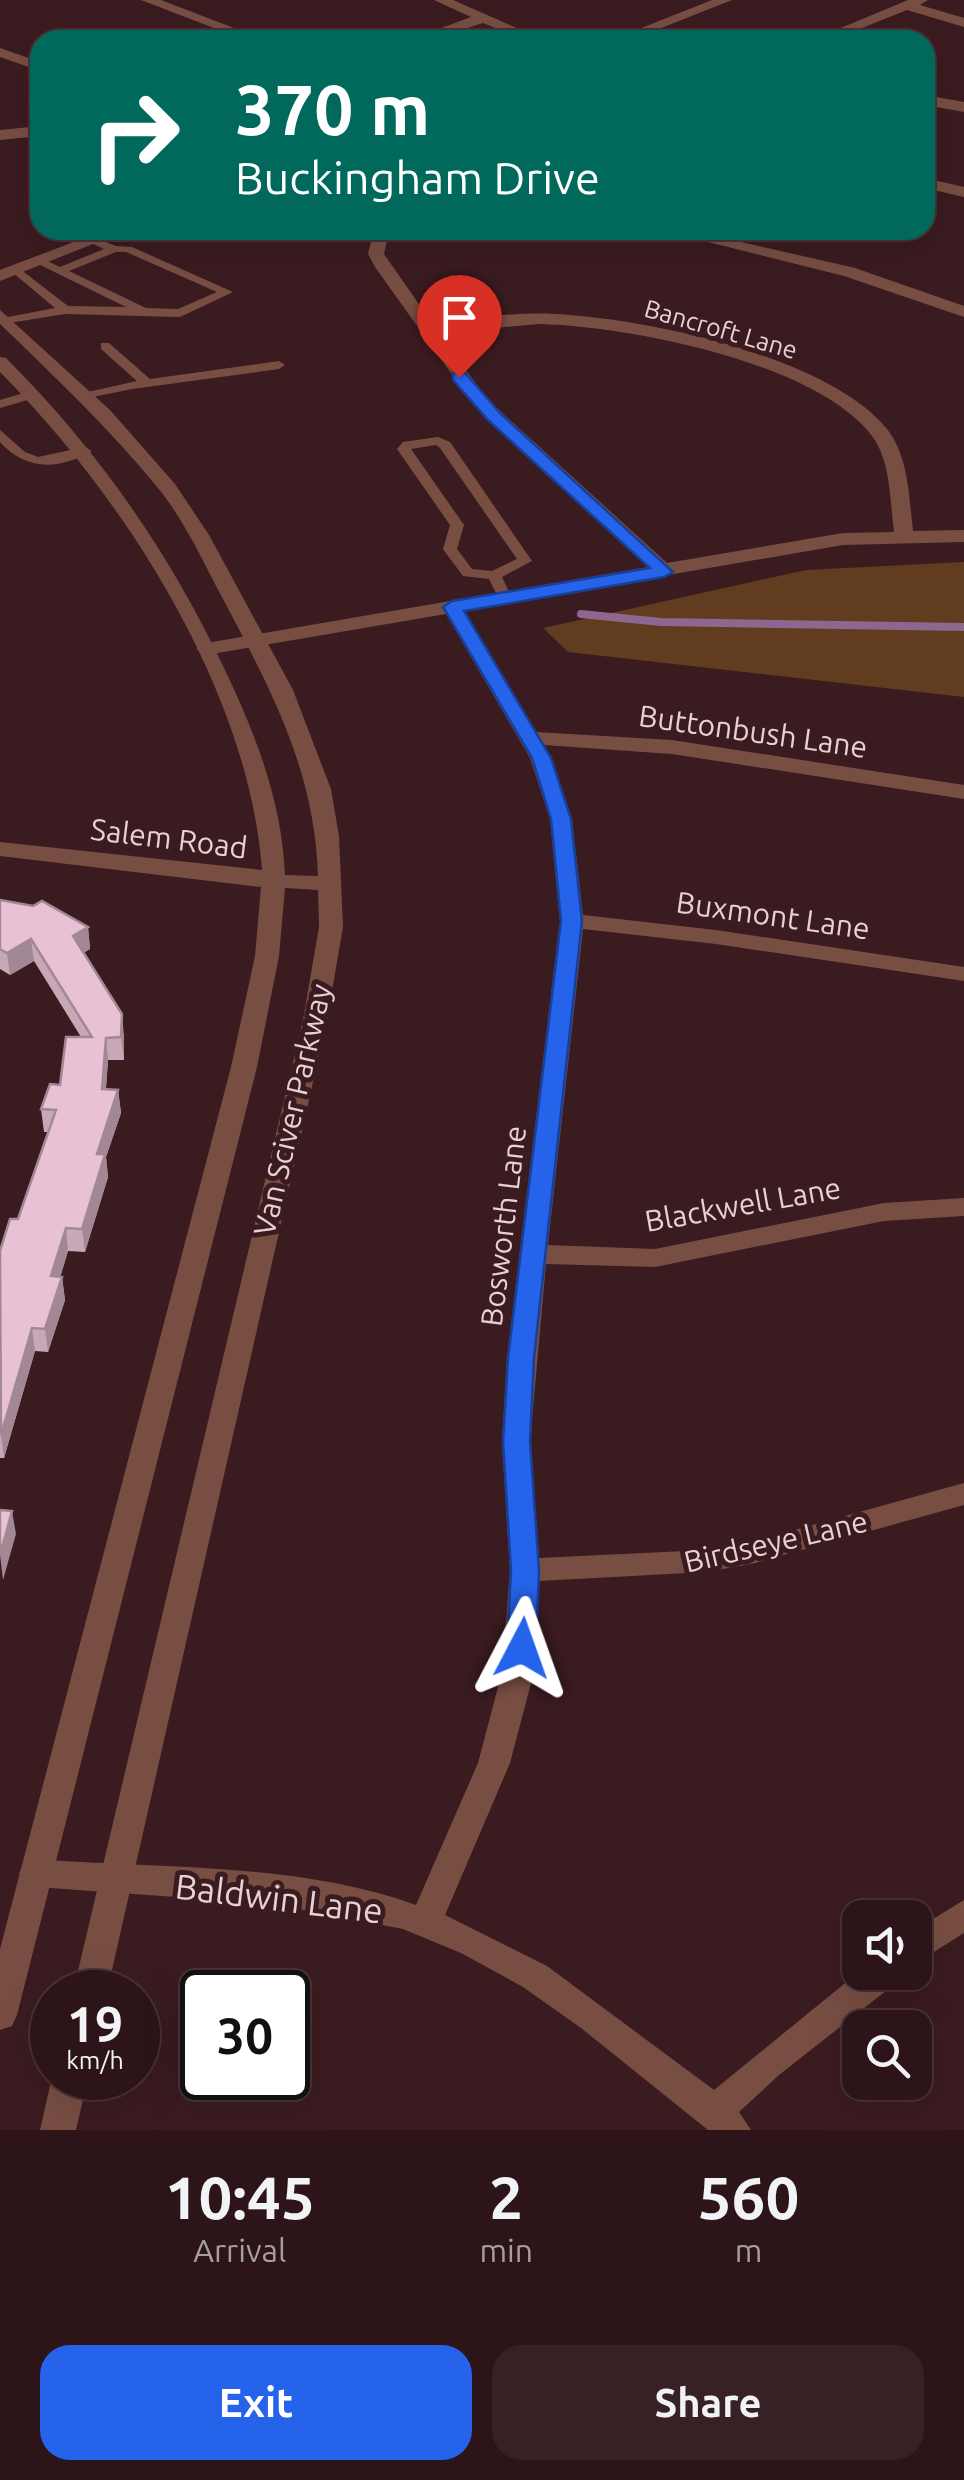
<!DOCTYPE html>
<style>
:root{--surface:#2c1418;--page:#382125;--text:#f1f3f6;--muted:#a69ea2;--line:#483337;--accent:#2563eb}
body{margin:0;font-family:Ubuntu,sans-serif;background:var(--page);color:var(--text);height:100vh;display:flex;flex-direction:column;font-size:38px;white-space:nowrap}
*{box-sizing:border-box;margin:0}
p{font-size:32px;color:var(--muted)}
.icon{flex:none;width:55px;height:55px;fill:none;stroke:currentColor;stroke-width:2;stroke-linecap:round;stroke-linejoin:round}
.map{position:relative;height:2130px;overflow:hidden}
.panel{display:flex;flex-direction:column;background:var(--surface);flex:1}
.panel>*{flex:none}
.guide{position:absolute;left:30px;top:30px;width:905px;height:210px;border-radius:30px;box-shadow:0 10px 40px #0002,0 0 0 2px var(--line);background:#00695c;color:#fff;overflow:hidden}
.buttons{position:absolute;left:842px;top:1900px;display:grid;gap:20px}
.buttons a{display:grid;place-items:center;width:90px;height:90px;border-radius:20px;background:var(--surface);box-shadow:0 10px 40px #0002,0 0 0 2px var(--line);font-size:50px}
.speed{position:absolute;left:30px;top:1970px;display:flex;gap:20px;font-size:50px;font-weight:700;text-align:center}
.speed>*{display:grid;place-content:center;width:130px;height:130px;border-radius:50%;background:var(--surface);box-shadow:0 10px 40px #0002,0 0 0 2px var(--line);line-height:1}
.speed small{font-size:25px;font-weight:400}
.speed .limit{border:5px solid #111;border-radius:15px;background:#fff;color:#111}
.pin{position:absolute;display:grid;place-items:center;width:85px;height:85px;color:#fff;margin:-102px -42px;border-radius:50% 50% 50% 0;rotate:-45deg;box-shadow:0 0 10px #0007}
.pin .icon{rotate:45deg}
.me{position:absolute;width:110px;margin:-55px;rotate:4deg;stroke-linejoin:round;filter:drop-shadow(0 0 8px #0008)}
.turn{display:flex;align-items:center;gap:35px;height:210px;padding:0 40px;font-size:45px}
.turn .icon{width:130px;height:130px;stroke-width:2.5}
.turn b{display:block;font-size:70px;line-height:85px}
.eta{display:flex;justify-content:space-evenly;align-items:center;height:170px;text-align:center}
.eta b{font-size:60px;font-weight:600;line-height:70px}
.button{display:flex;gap:20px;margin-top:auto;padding:20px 40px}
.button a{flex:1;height:115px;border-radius:30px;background:var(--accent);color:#fff;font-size:40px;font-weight:600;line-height:115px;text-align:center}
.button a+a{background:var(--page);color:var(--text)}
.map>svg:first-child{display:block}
.green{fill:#613c1e}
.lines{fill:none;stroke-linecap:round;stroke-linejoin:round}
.stream{stroke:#8d678f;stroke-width:8}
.service{fill:#784e43;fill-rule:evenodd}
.minor{fill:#784e43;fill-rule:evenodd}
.tertiary{fill:#784e43;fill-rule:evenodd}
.wall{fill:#c8a7b6}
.shaded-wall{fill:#a28894}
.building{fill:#e8c2d4;stroke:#a28894;stroke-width:2.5}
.route{fill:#2563eb;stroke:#184099;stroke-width:2.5}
.labels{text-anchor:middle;stroke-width:10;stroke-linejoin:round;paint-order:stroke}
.far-street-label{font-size:25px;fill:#e7d1d3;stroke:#3a1b20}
.street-label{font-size:30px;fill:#e7d1d3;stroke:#3a1b20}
.near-street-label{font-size:35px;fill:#e7d1d3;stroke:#3a1b20}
</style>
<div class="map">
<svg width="964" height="2130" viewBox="0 0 964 2130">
<rect width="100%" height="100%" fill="#3a1b20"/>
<path class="green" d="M964 562V697L568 652 543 628 806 570Z"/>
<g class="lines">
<path class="stream" d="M581 614 661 622 964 627"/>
<path class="service" d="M93 237 116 246 132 247 233 292 180 317 65 314 3 324V318L55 308 12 272 10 270 16 266 68 306 126 307 32 261 38 257 60 267 104 249 89 242V238ZM116 252H126L217 292 178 309 146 308 69 271Z
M101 343H109L150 379 279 361 285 365 279 369 132 389 83 399V393L137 381 101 349Z
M34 390 40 394 38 397 0 408V400Z
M0 430 25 452 38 457 85 447 92 451C59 470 26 471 0 442Z
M438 437 450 442 532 561 502 577 512 598 510 601H500L489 579 463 576 445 552 443 549 450 525 397 449 403 442ZM436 445 440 448 517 559 492 571 472 569 457 549 464 525 411 449Z"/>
<path class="minor" d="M141 0H161L265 40H245Z
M434 0H453L544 40H525L483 23 430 40H409L471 17Z
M908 0H928L920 5 964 18V27L907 10 832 40H812Z
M0 48 40 62V71L0 57Z
M925 95 964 102V112L925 105Z
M40 126V136L0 140V130Z
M925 178 964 187V197L925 188Z
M325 230H389L384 254 432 323C472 318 513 312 554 314 644 318 828 356 887 429 909 457 909 498 913 531L964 530V542L843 545 464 610 536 732 672 740 964 785V799L672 754 544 745 572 819 583 915 716 930 964 967V981L716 944 583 929 548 1245 655 1249 884 1203 964 1198V1216L884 1221 655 1267 546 1264 530 1442 539 1558 706 1550 751 1542 964 1483V1505L751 1564 706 1572 539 1581 534 1672 510 1763 445 1915 547 1966 714 2090 860 1971 901 1972 896 1983 779 2075 739 2112 751 2130H708L581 2028 523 1987 461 1953 403 1929 272 1904 36 1887 24 1883 19 1873 24 1863 36 1859C161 1869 296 1862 416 1905L478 1763 502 1672 510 1570 502 1442 507 1358 560 921 550 819 530 758 446 614 206 655 196 649 206 643 648 567 475 407 375 267 368 254 371 241ZM539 324C627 326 816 362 872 436 891 461 890 502 894 532L843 533 667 563 487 399 439 333Z
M660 230H689L855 268 964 306V317L844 276Z
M964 1900V1933L915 1964V1930Z"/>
<path class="tertiary" d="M712 0H732L631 40H611Z
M105 230H128L0 281V270Z
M0 310 110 410 175 484 209 535 293 690 331 789 339 836 343 927 327 1020 107 1992H73L303 1020 319 927 318 890 285 888 279 956 257 1067 17 2015 12 2026 0 2030V1949L231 1067 255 956 261 887 0 856V842L262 870C249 691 124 497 0 372V357L6 358C99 451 169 552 225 670 256 735 282 802 285 875L318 876C315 771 271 690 223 599 203 562 185 521 158 488 110 429 55 377 0 324Z
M52 2077 88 2078 76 2130H40Z"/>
</g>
<path class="wall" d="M0 900 88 927 90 949 83 953 124 1036V1060H108L106 1089 118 1090 121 1113 106 1157 108 1177 85 1252 68 1251 60 1277H62L65 1300 48 1352 35 1351 4 1458H0V1251L18 1219 48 1132H44L41 1109 60 1085 81 1037 34 961 10 975 0 969Z"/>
<path class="shaded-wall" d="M88 927 90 949 75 958 73 936Z
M31 939 34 961 10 975 7 953Z
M122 1014 124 1036V1060L121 1037Z
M106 1038 108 1060 104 1111 102 1089Z
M118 1090 121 1113 106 1157 108 1177 85 1252 82 1229 97 1154Z
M66 1228 68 1251 54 1299 51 1276Z
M62 1277 65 1300 48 1352 45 1329Z
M32 1328 35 1351 4 1458 1 1435Z
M12 1511 16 1534 3 1580 0 1555Z"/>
<path class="building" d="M0 900 33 906 42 901 88 927 73 936 122 1014 121 1037 106 1038 102 1089 118 1090 97 1154H105L82 1229 66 1228 51 1276 62 1277 45 1329 32 1328 1 1435 0 1251 10 1219H18L56 1110 41 1109 50 1084 60 1085 66 1037H92L31 939 7 953 0 949Z
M0 1510 12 1511 0 1555Z"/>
<path class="route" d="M453 373H465L500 413 673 572 664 577 464 611 551 758 571 819 582 921 534 1358 530 1442 539 1570 536 1648 531 1656H512L507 1648 511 1570 503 1442 508 1358 561 921 551 819 532 758 443 607 452 601 650 568 488 420 453 380Z"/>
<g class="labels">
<g class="far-street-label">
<text transform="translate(721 329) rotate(16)" y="9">Bancroft Lane</text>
</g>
<g class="street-label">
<text transform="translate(753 732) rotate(8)" y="10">Buttonbush Lane</text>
<text transform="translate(169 839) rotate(7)" y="10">Salem Road</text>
<text transform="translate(773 916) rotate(8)" y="10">Buxmont Lane</text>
<text transform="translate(293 1110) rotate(-77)" y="10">Van Sciver Parkway</text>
<text transform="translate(743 1205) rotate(-10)" y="10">Blackwell Lane</text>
<text transform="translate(504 1226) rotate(-83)" y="10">Bosworth Lane</text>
<text transform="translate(776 1542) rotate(-13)" y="10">Birdseye Lane</text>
</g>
<g class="near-street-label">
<text transform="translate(279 1899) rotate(7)" y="12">Baldwin Lane</text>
</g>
</g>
</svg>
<div class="buttons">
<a><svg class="icon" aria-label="sound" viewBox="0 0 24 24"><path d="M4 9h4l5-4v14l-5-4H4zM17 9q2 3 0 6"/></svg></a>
<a><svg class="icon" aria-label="search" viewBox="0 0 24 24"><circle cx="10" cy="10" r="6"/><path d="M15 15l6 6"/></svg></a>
</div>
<div class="speed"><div>19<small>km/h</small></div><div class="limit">30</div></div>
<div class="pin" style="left:459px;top:377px;background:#d93025"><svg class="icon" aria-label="arrive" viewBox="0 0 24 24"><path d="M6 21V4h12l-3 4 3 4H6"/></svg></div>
<svg class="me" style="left:522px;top:1648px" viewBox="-20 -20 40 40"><path d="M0-17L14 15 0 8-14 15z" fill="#2563eb" stroke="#fff" stroke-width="4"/></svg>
<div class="guide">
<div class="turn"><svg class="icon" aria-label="right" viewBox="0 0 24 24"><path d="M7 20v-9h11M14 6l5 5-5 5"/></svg><div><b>370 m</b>Buckingham Drive</div></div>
</div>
</div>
<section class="panel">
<div class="eta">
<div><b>10:45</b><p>Arrival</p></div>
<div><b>2</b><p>min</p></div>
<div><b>560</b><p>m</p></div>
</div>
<div class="button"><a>Exit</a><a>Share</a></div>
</section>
